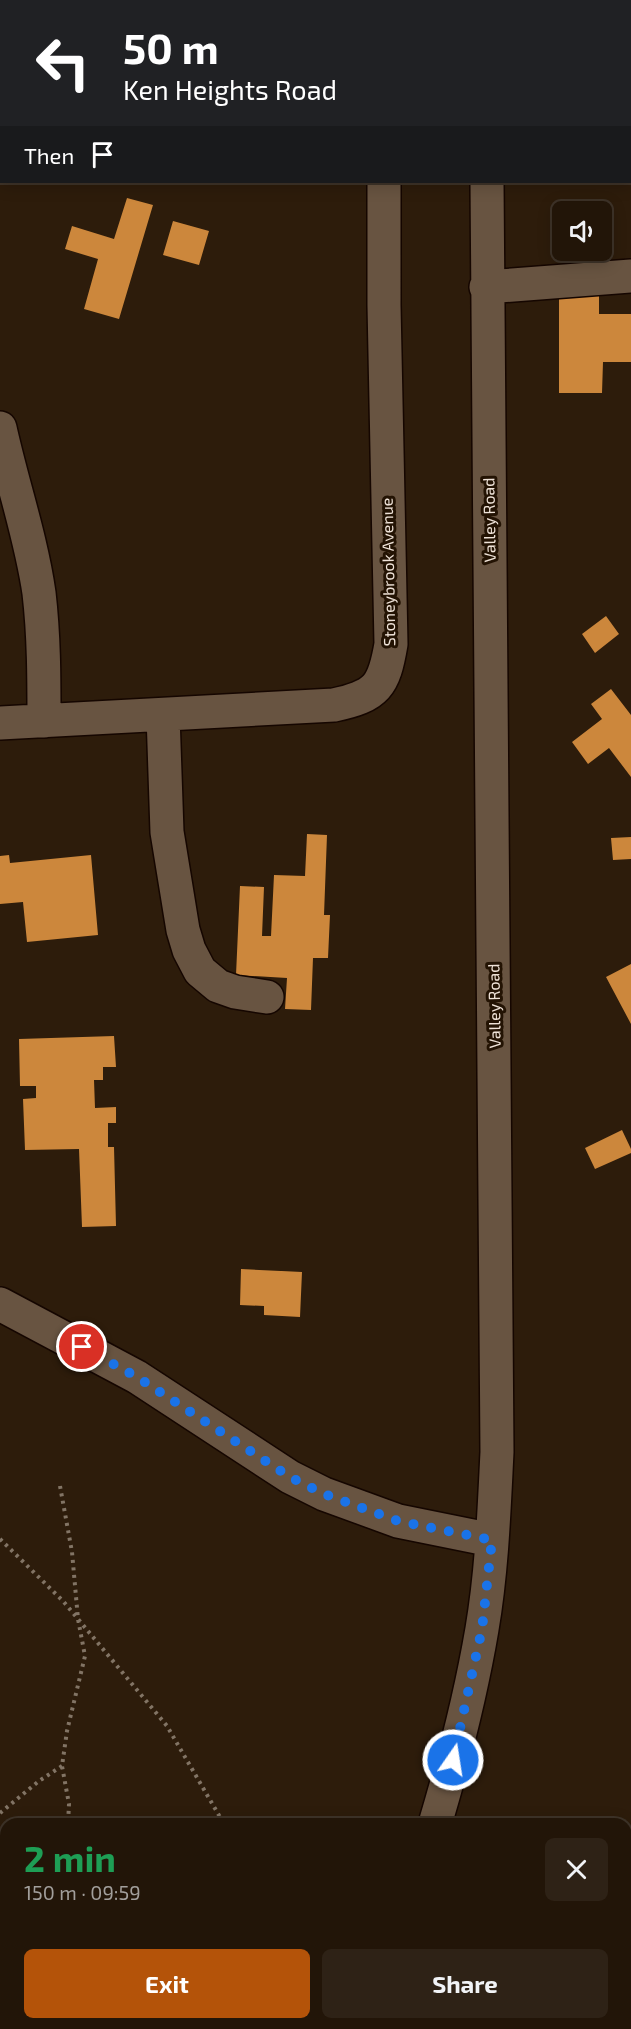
<!DOCTYPE html>
<meta charset="utf-8">
<style>
:root{--surface:#221508;--page:#2e2216;--text:#f1f3f6;--muted:#a29f9c;--line:#3f3429;--accent:#b45309}
body{margin:0;font-family:"Exo 2",sans-serif;background:var(--page);color:var(--text);height:100vh;display:flex;flex-direction:column;font-size:22px;white-space:nowrap}
*{box-sizing:border-box;margin:0}
p{font-size:20px;color:var(--muted)}
.icon{flex:none;width:33px;height:33px;fill:none;stroke:currentColor;stroke-width:2;stroke-linecap:round;stroke-linejoin:round}
.map{position:relative;flex:1;overflow:hidden}
.drawer{position:absolute;left:0px;top:1818px;width:632px;height:212px;display:flex;flex-direction:column;background:var(--surface);border-radius:18px 18px 0 0;box-shadow:0 3px 15px #0003,0 0 0 2px var(--line)}
.drawer>*{flex:none}
.guide{position:absolute;left:0px;top:0px;width:632px;height:183px;box-shadow:0 3px 15px #0003,0 0 0 2px var(--line);background:#202124;color:#fff;overflow:hidden}
.fabs{position:absolute;left:552px;top:201px;display:grid;gap:12px}
.fabs a{display:grid;place-items:center;width:60px;height:60px;border-radius:9px;background:var(--surface);box-shadow:0 3px 15px #0003,0 0 0 2px var(--line);font-size:30px}
.pin{position:absolute;display:grid;place-items:center;width:51px;height:51px;color:#fff;margin:-26px;border:3px solid #fff;border-radius:50%;box-shadow:0 2px 6px #0007}
.me{position:absolute;width:66px;margin:-33px;rotate:13deg;stroke-linejoin:round;filter:drop-shadow(0 0 4px #0008)}
.turn{display:flex;align-items:center;gap:21px;height:126px;padding:0 24px;font-size:27px}
.turn .icon{width:78px;height:78px;stroke-width:2.5}
.turn b{display:block;font-size:42px;line-height:51px}
.then{display:flex;align-items:center;height:57px;padding:0 24px;background:#0003;gap:12px;font-size:22px}
.round{display:grid;place-items:center;flex:none;width:63px;height:63px;border-radius:9px;background:var(--page)}
.headline{display:flex;align-items:center;justify-content:space-between;height:102px;padding:0 24px}
h1{font-size:36px;font-weight:700;line-height:45px;color:#1e9e55}
.primary-button{display:flex;gap:12px;margin-top:auto;padding:12px 24px}
.primary-button a{flex:1;height:69px;border-radius:9px;background:var(--accent);color:#fff;font-size:24px;font-weight:700;line-height:69px;text-align:center}
.primary-button a+a{background:var(--page);color:var(--text)}
.map>svg:first-child{display:block}
.building{fill:#cc873c}
.lines{fill:none;stroke-linecap:round;stroke-linejoin:round}
.minor-casing{stroke:#150600;stroke-width:36}
.path{stroke:#827465;stroke-width:4;stroke-dasharray:3 4.5;stroke-linecap:butt}
.minor{stroke:#685441;stroke-width:33}
.route{stroke:#1a73e8;stroke-width:10;stroke-dasharray:0 18}
.labels{text-anchor:middle;stroke-width:6;stroke-linejoin:round;paint-order:stroke}
.street-label{font-size:16px;fill:#efe3d8;stroke:#231303}
</style>
<div class="map">
<svg width="631" height="2029" viewBox="0 0 631 2029">
<rect width="100%" height="100%" fill="#2d1c0b"/>
<path class="building" d="M127 198 153 205 119 319 84 309 98 259 65 249 72 226 114 239Z
M173 221 209 231 199 265 163 255Z
M559 295H599V314H631V362H603L602 393H559Z
M606 616 619 634 595 653 582 634Z
M611 689 631 715V777L609 748 588 764 572 742 602 719 591 704Z
M307 834 327 835 324 915H330L328 958H313L311 1010 285 1009 287 978 236 975 240 886 264 887 262 936H271L274 875 305 876Z
M631 837V859L613 860 611 838Z
M9 855 10 863 91 855 98 935 27 942 23 902 0 904V856Z
M631 964V1024L606 977Z
M114 1036 116 1067H103V1080H94L95 1108 116 1107V1123H108V1147H114L116 1226 82 1227 79 1149 25 1150 23 1099 36 1098V1086H20L19 1039Z
M622 1130 631 1149V1153L595 1169 585 1148Z
M241 1269 302 1272 300 1317 264 1315V1306L240 1305Z"/>
<g class="lines">
<defs>
<path id="minor" d="M387 2V0
M494 2V0
M630 14 631 18
M486 287 631 276
M0 428C12 483 31 537 39 593 44 636 44 678 44 721
M163 715 167 832 183 930 189 950 200 971 218 986 235 992 267 997
M0 723 334 705C377 696 384 686 391 644L384 305V182
M0 1304 137 1377 290 1477 324 1494 398 1521 492 1540
M435 1824C454 1760 471 1694 482 1629 492 1570 494 1511 497 1452L487 182
M372 2029 373 2024"/>
</defs>
<use href="#minor" class="minor-casing"/>
<path class="path" d="M60 1486 72 1552 78 1619 85 1656 67 1731 62 1766 69 1804 68 1824
M0 1539 63 1601 167 1726 224 1824
M0 1813 39 1781 62 1766
M33 2029 36 2024
M228 2029 229 2024"/>
<use href="#minor" class="minor"/>
</g>
<g class="lines">
<path class="route" d="M82 1347 137 1377 290 1477 324 1494 398 1521 492 1540 482 1629 453 1760"/>
</g>
<g class="labels">
<g class="street-label">
<text transform="translate(489 520) rotate(-91)" y="6">Valley Road</text>
<text transform="translate(388 572) rotate(-91)" y="6">Stoneybrook Avenue</text>
<text transform="translate(494 1006) rotate(-91)" y="6">Valley Road</text>
</g>
</g>
</svg>
<div class="fabs">
<a><svg class="icon" aria-label="sound" viewBox="0 0 24 24"><path d="M4 9h4l5-4v14l-5-4H4zM17 9q2 3 0 6"/></svg></a>
</div>
<div class="pin" style="left:82px;top:1347px;background:#d93025"><svg class="icon" aria-label="arrive" viewBox="0 0 24 24"><path d="M6 21V4h12l-3 4 3 4H6"/></svg></div>
<svg class="me" style="left:453px;top:1760px" viewBox="-20 -20 40 40"><circle r="17" fill="#1a73e8" stroke="#fff" stroke-width="3"/><path d="M0-11L8 9 0 5-8 9z" fill="#fff"/></svg>
<div class="guide">
<div class="turn"><svg class="icon" aria-label="left" viewBox="0 0 24 24"><path d="M17 20v-9H6M10 6l-5 5 5 5"/></svg><div><b>50 m</b>Ken Heights Road</div></div>
<div class="then">Then<svg class="icon" aria-label="arrive" viewBox="0 0 24 24"><path d="M6 21V4h12l-3 4 3 4H6"/></svg></div>
</div>
<section class="drawer">
<div class="headline"><div><h1>2 min</h1><p>150 m · 09:59</p></div><a class="round"><svg class="icon" aria-label="close" viewBox="0 0 24 24"><path d="M6 6l12 12M18 6L6 18"/></svg></a></div>
<div class="primary-button"><a>Exit</a><a>Share</a></div>
</section>
</div>
